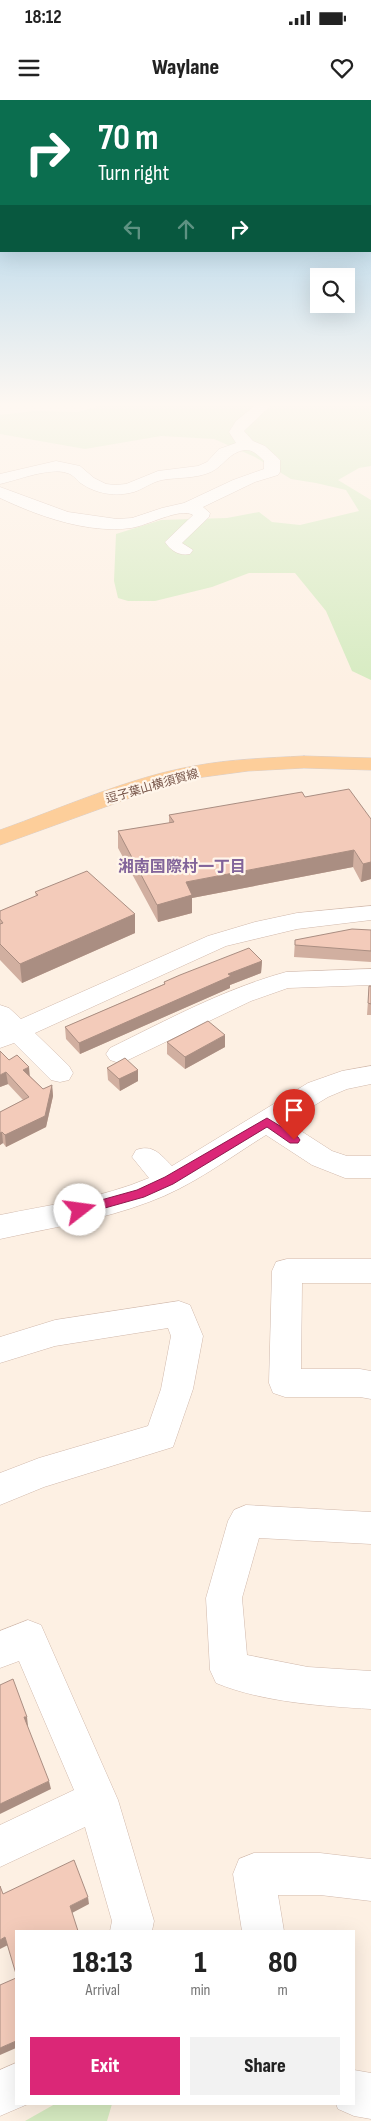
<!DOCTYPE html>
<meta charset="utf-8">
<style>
:root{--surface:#fff;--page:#f2f2f2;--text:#222;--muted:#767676;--accent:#db2777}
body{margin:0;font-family:"Sofia Sans Condensed","Noto Sans JP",sans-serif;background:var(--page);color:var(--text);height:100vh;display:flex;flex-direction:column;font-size:19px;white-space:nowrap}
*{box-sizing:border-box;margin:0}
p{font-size:16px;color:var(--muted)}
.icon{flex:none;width:28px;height:28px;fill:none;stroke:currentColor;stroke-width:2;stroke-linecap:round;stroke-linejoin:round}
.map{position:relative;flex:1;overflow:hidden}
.panel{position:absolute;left:15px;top:1830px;width:340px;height:175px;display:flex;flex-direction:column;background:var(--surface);border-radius:0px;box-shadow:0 5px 20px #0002}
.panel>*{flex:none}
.banner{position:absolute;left:0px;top:0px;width:371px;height:152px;box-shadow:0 5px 20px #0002;background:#0b6e4f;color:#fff;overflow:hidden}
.buttons{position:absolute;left:310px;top:168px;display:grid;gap:10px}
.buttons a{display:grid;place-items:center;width:45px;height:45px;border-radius:0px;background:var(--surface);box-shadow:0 5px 20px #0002;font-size:25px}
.pin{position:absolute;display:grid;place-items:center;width:42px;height:42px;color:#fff;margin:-51px -21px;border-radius:50% 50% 50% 0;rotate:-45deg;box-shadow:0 0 5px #0007}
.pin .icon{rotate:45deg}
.me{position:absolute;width:55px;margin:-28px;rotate:75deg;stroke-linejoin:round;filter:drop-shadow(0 0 4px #0008)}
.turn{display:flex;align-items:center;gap:18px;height:105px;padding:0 15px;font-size:22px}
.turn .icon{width:65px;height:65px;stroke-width:2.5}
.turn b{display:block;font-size:35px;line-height:42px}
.lanes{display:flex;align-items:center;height:48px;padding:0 15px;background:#0003;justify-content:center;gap:25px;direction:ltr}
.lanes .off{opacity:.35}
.eta{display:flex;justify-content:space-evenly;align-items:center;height:85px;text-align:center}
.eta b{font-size:30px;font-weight:800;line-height:35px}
.action{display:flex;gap:10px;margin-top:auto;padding:10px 15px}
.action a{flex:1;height:58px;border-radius:0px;background:var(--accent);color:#fff;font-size:20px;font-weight:800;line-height:58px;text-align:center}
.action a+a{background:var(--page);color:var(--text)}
.status{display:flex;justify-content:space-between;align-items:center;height:35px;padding:0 25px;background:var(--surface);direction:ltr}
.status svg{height:14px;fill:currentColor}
header{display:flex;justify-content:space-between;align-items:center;height:65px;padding:0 15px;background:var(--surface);font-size:22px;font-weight:800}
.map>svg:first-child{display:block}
.green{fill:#d6ebc1}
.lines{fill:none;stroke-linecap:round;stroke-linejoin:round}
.minor-casing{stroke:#d1b9ac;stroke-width:1}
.major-casing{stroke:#d9cfcc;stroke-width:1}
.minor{fill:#fff;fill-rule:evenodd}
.major{fill:#fdce9a;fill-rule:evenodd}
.wall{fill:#d1afa0}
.shaded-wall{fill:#aa8e82}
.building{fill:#f3cbba;stroke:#aa8e82}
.route{fill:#db2777;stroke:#8e194d}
.labels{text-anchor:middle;stroke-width:4.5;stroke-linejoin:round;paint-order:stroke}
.far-street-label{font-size:12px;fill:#765448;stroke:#fff5ea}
.neighbourhood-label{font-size:16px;font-weight:bold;fill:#82649a;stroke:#fff5ea}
</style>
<div class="status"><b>18:12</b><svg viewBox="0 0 49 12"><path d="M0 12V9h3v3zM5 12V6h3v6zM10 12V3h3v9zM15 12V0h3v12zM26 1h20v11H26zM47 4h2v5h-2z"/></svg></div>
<header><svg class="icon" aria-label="menu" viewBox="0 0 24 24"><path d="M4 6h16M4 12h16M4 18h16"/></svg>Waylane<svg class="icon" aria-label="heart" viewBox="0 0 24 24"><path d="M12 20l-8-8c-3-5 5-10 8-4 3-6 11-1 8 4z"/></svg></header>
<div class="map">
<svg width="371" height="2021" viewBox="0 0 371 2021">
<rect width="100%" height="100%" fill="#fdf0e3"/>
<path class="green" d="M109 303H371V366L359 368 338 380 371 400V580L352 571 326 511 295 473H249L212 487 155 501H128L118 498 114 481 116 434 161 420 227 418 259 412 272 422 300 425 359 411 346 390 316 383 291 379 255 357 214 339 161 336 85 349 0 334V315L34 311 78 312Z
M55 2004H112L107 2021H25Z"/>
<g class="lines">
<defs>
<path id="minor" d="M258 303H268L270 306 244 331 253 341 265 346 277 357 280 360V372L278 375 255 382 203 407 210 413 209 417 182 443 193 450 190 454C179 456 171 451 165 442L193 415C180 407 147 426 131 428 88 434 38 416 0 398V387L68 412 117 419 132 418 162 408 184 403 233 380 264 369V361C259 356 253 349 245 350 229 352 224 366 211 372 195 379 179 377 162 380 152 382 143 389 134 392 116 397 97 394 82 384 77 381 73 374 67 373 50 367 18 380 0 384V374L56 361 80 366 94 378 106 384 115 385 126 384 158 371 198 366 207 362 219 349 236 343 229 332 236 321Z
M371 806V820L297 829 226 846 35 933 69 966 73 973 69 980 60 982 51 980 14 943 0 948V905L9 908 21 919 208 836 255 822 297 813Z
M371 869V885L288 888 251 901 128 960 119 963 110 960 106 954 110 948C167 920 224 889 286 872Z
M371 966V984L347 989 328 997 287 1022 332 1051 347 1056H371V1078H345L312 1065 266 1035C229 1058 191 1087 149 1102 102 1120 50 1128 0 1139V1115C49 1105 102 1098 149 1078L132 1057 136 1050C153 1044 160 1054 172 1066L308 983 342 971Z
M287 1159H371V1183H302L301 1269H360L371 1271V1299L360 1297H285L273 1293 269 1283 272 1171 276 1162Z
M179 1201 190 1205 203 1236 193 1289 173 1347 44 1387 0 1405V1373L39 1358 148 1326 161 1289 171 1236 168 1228 55 1246 0 1263V1237L55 1220Z
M246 1405 371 1412V1444L259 1438 242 1498 247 1555 308 1567 371 1571V1609C321 1606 262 1602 216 1583L210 1570 206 1498 228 1421 234 1410Z
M28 1520 41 1525 118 1700 154 1821 152 1831H110L112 1821 85 1727 0 1767V1725L74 1690 19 1561 0 1568V1531Z
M254 1753H320L371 1759V1801L320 1795H278L284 1831H242L233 1774 239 1759Z
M16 1963V2004H28L0 2016V1970Z
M354 1970 371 1973V2019L354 2016 338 2009 336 2004H354Z"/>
<path id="major" d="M304 656 371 658V670L304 668 248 671 196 678 141 694 0 745V730C62 708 130 677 194 666 231 659 267 658 304 656Z"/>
</defs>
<use href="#minor" class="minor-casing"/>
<use href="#major" class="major-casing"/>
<use href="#minor" class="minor"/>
<use href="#major" class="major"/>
</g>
<path class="wall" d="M305 697 371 719V779L361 782 353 767 192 798V813L158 822 118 748V731L169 723V715Z
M35 792 135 814V833L22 883 0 860V811L36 796Z
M371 830V862L294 857 295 840Z
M262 861 261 873 230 885V888L80 954 66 939 65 927 164 884V882Z
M369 886H371V915H367Z
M167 942 225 947 185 969 167 954Z
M9 960 30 976 43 989 52 985 53 996 46 1027 6 1047 3 1043 0 1045V1012L23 1000 8 984 0 987Z
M107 968 138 970V981L120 991 108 980Z"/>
<path class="shaded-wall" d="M354 750 353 767 192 798V813L158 822 157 805 186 782Z
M371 762V779L361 782 363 764Z
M135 814V833L22 883 20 864Z
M262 861 261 873 230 885V888L80 954 79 943 228 874Z
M225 935V947L185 969V957Z
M29 967 30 978 23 970Z
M138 970V981L120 991 119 979Z
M6 972 8 984 0 987V975Z
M52 985 53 996 46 1027 6 1047 5 1035Z
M2 1032 3 1043 0 1045V1033Z
M24 1617H27L28 1626 26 1627Z
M49 1681 51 1689 0 1714V1704Z
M88 1797 89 1804 72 1813 70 1806Z
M5 1837 8 1845 0 1849V1840Z
M16 1941V1948L0 1955V1948Z"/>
<path class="building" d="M349 689 371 719V762L363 764 354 750 186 782 192 795 157 805 118 731 174 722 169 715 302 692 305 697Z
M87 771 135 814 20 864 0 844V824L3 823 0 819V811L38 795 35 792Z
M352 829 371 830V851L295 845V840Z
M249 848 262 861 228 874 231 876 79 943 65 927 165 884 164 882 180 875Z
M369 886H371V904L368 903Z
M208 921 225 935 185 957 167 942Z
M0 951 9 960 17 955 29 967 23 970 43 989 52 985 45 1016 5 1035 2 1032 0 1033V1012L29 997 6 972 0 975Z
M125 958 138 970 119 979 107 968Z
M13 1579 27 1617H24L49 1681 0 1704V1585Z
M74 1760 88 1797 70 1806 78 1831H16V1874L5 1837 0 1840V1786L3 1794Z
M16 1878V1941L0 1948V1885Z"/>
<linearGradient id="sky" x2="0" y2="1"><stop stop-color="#94c8e8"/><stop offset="0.52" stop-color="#fef8f2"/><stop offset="1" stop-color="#fef8f2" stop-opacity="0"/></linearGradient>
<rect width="371" height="586" fill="url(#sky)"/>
<path class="route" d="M267 1018 298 1037 300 1040 298 1043H290L267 1027 173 1084 144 1097 80 1115 76 1114 74 1110 76 1107 137 1090 165 1077Z"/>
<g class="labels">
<g class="far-street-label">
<text transform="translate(152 686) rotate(-16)" y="4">逗子葉山横須賀線</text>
</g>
<g class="neighbourhood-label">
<text x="182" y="772">湘南国際村一丁目</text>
</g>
</g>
</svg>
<div class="buttons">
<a><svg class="icon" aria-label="search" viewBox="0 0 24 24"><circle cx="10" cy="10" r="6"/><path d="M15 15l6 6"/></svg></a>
</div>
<div class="pin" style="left:294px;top:1040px;background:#d93025"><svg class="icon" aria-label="arrive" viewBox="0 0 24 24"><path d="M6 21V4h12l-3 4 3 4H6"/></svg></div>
<svg class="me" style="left:80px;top:1110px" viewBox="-20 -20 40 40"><circle r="19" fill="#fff"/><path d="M0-13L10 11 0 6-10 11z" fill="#db2777"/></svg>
<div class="banner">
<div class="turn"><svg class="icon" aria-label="right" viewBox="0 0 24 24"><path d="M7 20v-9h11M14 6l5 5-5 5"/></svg><div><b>70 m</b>Turn right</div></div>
<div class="lanes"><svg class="icon off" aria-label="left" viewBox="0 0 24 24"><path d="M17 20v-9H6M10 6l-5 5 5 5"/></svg><svg class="icon off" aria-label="ahead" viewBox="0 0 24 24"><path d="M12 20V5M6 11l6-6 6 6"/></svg><svg class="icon" aria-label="right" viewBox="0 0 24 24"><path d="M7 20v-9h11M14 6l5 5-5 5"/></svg></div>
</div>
<section class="panel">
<div class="eta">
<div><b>18:13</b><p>Arrival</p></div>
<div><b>1</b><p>min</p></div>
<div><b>80</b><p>m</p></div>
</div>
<div class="action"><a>Exit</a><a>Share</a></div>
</section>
</div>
